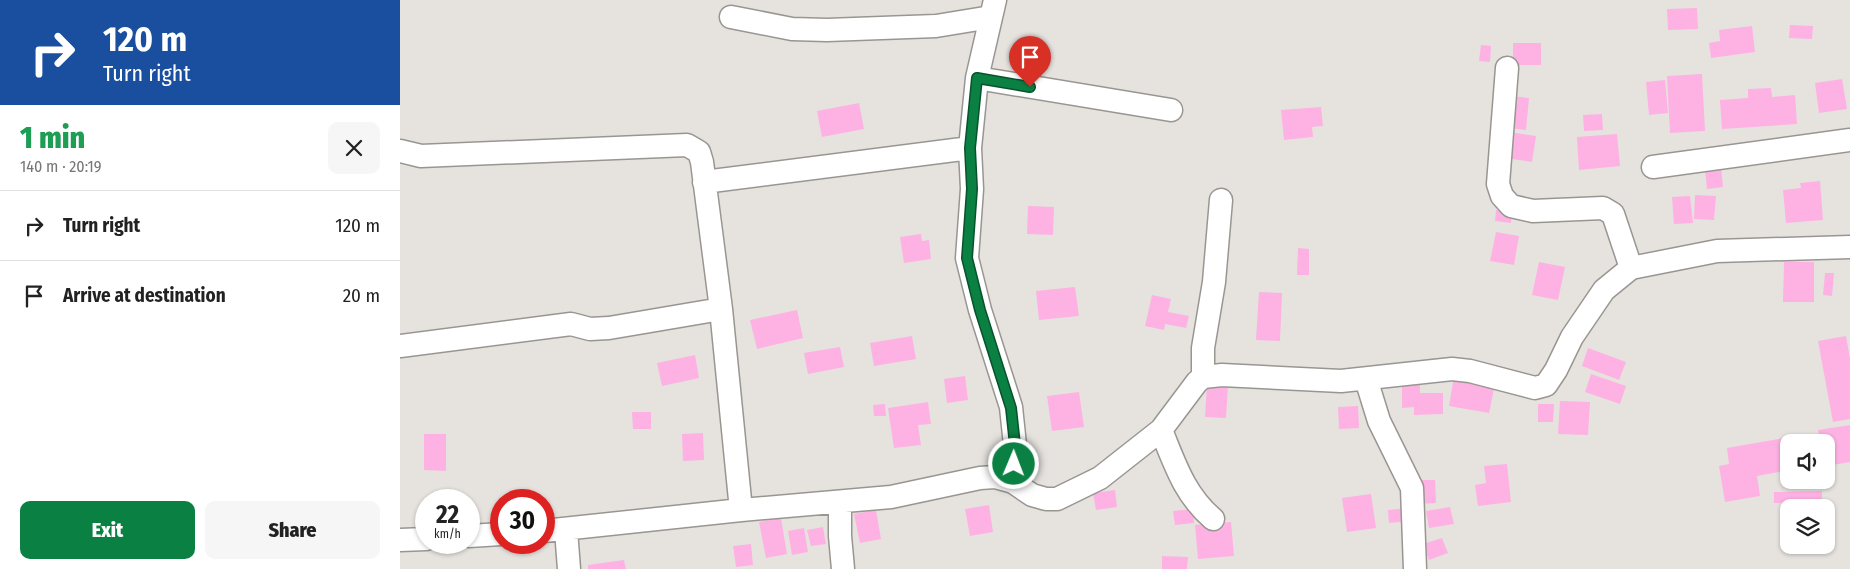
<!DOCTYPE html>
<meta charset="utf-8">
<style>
:root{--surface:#fff;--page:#f6f6f6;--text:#222;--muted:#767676;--line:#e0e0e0;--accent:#0b8043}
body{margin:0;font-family:"Fira Sans Condensed",sans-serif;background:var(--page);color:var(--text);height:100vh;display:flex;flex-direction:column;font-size:19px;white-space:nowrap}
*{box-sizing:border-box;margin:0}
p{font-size:16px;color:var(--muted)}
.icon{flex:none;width:28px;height:28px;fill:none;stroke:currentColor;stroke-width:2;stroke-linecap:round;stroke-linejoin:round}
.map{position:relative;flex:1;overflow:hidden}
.drawer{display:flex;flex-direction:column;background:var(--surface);width:400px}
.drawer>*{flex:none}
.top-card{background:#1a4fa0;color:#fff;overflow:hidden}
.controls{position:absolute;left:1380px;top:434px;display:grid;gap:10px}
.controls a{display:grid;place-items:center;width:55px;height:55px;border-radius:10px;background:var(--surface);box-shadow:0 1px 4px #0004;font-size:25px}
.speed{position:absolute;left:15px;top:489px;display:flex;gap:10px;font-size:25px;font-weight:700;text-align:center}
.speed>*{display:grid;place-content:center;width:65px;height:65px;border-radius:50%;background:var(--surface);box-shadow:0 1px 4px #0004;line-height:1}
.speed small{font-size:12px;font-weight:400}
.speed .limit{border:8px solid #d22;background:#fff;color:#111}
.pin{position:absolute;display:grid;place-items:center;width:42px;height:42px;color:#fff;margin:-51px -21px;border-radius:50% 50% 50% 0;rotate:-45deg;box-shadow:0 0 5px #0007}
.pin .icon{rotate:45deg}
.me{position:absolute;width:55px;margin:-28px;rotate:1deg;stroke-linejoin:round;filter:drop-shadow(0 0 4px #0008)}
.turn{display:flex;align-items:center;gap:18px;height:105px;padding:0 20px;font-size:22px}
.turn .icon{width:65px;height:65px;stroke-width:2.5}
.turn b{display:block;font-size:35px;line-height:42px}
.round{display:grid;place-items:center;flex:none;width:52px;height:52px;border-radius:10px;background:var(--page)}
.headline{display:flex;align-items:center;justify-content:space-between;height:85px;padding:0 20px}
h1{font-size:30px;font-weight:800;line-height:38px;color:#1e9e55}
.button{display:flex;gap:10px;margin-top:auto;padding:10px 20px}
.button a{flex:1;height:58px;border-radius:10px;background:var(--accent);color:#fff;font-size:20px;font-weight:800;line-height:58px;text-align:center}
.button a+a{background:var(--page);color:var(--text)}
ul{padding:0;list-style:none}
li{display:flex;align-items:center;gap:15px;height:70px;padding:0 20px;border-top:1px solid var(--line)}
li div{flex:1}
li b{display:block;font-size:19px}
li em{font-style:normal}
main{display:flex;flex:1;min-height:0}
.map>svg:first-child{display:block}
.building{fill:#feb1e3}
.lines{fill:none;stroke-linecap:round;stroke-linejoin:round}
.street-casing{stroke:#999692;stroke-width:25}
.street{stroke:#fff;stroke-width:22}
.route-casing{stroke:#07532c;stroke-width:12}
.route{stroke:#0b8043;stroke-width:9}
</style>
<main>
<section class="drawer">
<div class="top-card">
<div class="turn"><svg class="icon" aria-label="right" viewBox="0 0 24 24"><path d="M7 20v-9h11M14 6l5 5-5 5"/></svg><div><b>120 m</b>Turn right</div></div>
</div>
<div class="headline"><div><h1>1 min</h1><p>140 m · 20:19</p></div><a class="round"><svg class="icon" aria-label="close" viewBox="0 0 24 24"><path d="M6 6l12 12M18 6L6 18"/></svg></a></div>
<ul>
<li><svg class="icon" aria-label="right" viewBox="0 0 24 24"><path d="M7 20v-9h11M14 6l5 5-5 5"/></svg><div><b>Turn right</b></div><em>120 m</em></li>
<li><svg class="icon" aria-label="arrive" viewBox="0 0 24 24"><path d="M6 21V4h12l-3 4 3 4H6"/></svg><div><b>Arrive at destination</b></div><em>20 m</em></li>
</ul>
<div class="button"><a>Exit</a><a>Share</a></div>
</section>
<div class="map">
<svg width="1450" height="569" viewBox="0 0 1450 569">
<rect width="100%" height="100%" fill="#e6e3df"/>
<path class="building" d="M1297 8 1298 29 1268 30 1267 9Z
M1390 25 1413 26 1412 39 1389 38Z
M1352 26 1355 52 1311 58 1309 43 1320 41 1319 30Z
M1113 43H1141V65H1113Z
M1081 45 1091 46 1090 62 1079 61Z
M1302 74 1305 131 1270 133 1267 76Z
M1442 79 1447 109 1419 113 1415 83Z
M1265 80 1268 113 1249 115 1246 82Z
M1371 88 1372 97 1395 95 1397 124 1322 129 1320 100 1348 98V89Z
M1113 96 1129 98 1126 130 1109 128Z
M459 103 464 129 422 137 417 111Z
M921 107 923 126 912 127 913 137 884 140 881 110Z
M1202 114 1203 130 1184 131 1183 115Z
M1109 132 1136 136 1132 162 1105 158Z
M1217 134 1220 166 1179 170 1177 137Z
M1321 167 1323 187 1307 189 1305 169Z
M1420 181 1423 220 1386 223 1383 190 1401 188 1400 183Z
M1295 195 1316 196 1314 220 1294 219Z
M1290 196 1293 223 1274 224 1272 197Z
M628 206 654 207 653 235 627 234Z
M1096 210 1112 212 1111 223 1095 221Z
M1096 232 1119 236 1114 265 1090 261Z
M521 234 522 241 529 240 531 259 504 263 500 237Z
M898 248 909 249V275H897Z
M1139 262 1165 267 1158 300 1132 295Z
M1384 262H1414V302H1383Z
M1425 273H1434L1432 296 1423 295Z
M675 287 679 316 639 320 636 291Z
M859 292 882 293 880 341 856 340Z
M752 295 771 299 768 312 789 316 786 328 765 324 764 330 745 326Z
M397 310 403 338 357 349 350 320Z
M512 336 516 359 474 366 470 343Z
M1446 336 1450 359V419L1433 422 1418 341Z
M440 347 444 367 408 374 404 353Z
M1188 348 1226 362 1219 380 1182 366Z
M295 355 299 378 262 386 257 363Z
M1191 374 1226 386 1220 404 1185 392Z
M565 376 568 400 547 403 544 379Z
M1054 377 1095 384 1089 413 1049 406Z
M1002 380H1020V393H1043V414L1014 415V407L1002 408Z
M807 383 828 385 826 418 805 417Z
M679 392 684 427 652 431 647 396Z
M1160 401 1190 402 1188 435 1158 434Z
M528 402 531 424 518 425 521 445 494 448 488 408Z
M485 404 486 416H474L473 405Z
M1138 404H1154L1153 422H1138Z
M958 406 959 428 939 429 938 407Z
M232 412H251V429H233Z
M1450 425V462L1426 466V442H1421L1418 430Z
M303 433 304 460 283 461 282 434Z
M24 434H46V471L24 470Z
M1401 435 1403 442H1389V470L1357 476 1360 496 1325 502 1319 466 1329 464 1327 448Z
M1107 464 1111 502 1078 506 1075 485 1086 483 1084 466Z
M1016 480H1035L1036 503 1016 504Z
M715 490 717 507 696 510 693 493Z
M1422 491V502L1374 503V492Z
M971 494 976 528 947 532 942 498Z
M589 505 593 532 570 536 565 509Z
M1050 507 1054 524 1029 528 1026 511Z
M1008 508 1010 521 989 523 988 510Z
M793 509 794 523 775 525 773 511Z
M476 510 481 539 460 543 454 514Z
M381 518 387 554 366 558 359 522Z
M831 522 834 556 798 559 795 525Z
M423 527 426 544 411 546 407 530Z
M404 528 408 552 392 555 388 531Z
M1042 538 1048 553 1029 560 1023 544Z
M351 544 353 565 336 567 333 546Z
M762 556 788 557 787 569H762Z
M224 560 226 569H188V565Z"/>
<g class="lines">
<defs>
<path id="street" d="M595 0 577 78 570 148 572 189 567 258 580 310 611 407 615 445 613 482
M331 17 392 29 427 30 536 26 591 17
M1107 68 1098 184 1102 196 1111 206 1133 211 1203 208 1213 214 1231 268
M577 78 771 110
M0 151 21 156 287 145 299 152 302 162 321 309 341 510
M1253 167 1450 140
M304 182 570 148
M0 346 171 324 190 329 209 328 321 309
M803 377V348L814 282 821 200
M966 379 979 421 1012 488 1015 569
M761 430C775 464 784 494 813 519
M440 502V536L443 569
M166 530 169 569
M144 531 341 510 491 497 580 478 595 477 613 482 632 495 646 499H657L700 478 761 430 797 382 803 377 822 375 941 381 1052 369 1070 371 1135 388 1146 385 1156 370 1172 337 1204 290 1231 268 1317 251 1450 247
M69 536 101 534
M0 540 26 539"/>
</defs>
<use href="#street" class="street-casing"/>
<use href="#street" class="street"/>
</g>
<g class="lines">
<defs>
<path id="route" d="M614 464 615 445 611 408 580 310 567 258 572 189 570 148 577 78 630 87"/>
</defs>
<use href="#route" class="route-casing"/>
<use href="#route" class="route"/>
</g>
</svg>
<div class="controls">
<a><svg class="icon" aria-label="sound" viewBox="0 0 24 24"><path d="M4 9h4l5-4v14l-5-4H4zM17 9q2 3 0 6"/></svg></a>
<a><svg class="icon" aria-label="layers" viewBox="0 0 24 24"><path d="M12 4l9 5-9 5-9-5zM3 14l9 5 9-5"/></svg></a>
</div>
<div class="speed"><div>22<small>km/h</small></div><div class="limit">30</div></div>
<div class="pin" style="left:630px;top:87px;background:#d93025"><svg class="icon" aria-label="arrive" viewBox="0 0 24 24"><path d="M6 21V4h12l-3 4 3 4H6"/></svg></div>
<svg class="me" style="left:614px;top:464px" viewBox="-20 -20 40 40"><circle r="17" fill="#0b8043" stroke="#fff" stroke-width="3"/><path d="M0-11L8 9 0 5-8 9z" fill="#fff"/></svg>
</div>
</main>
